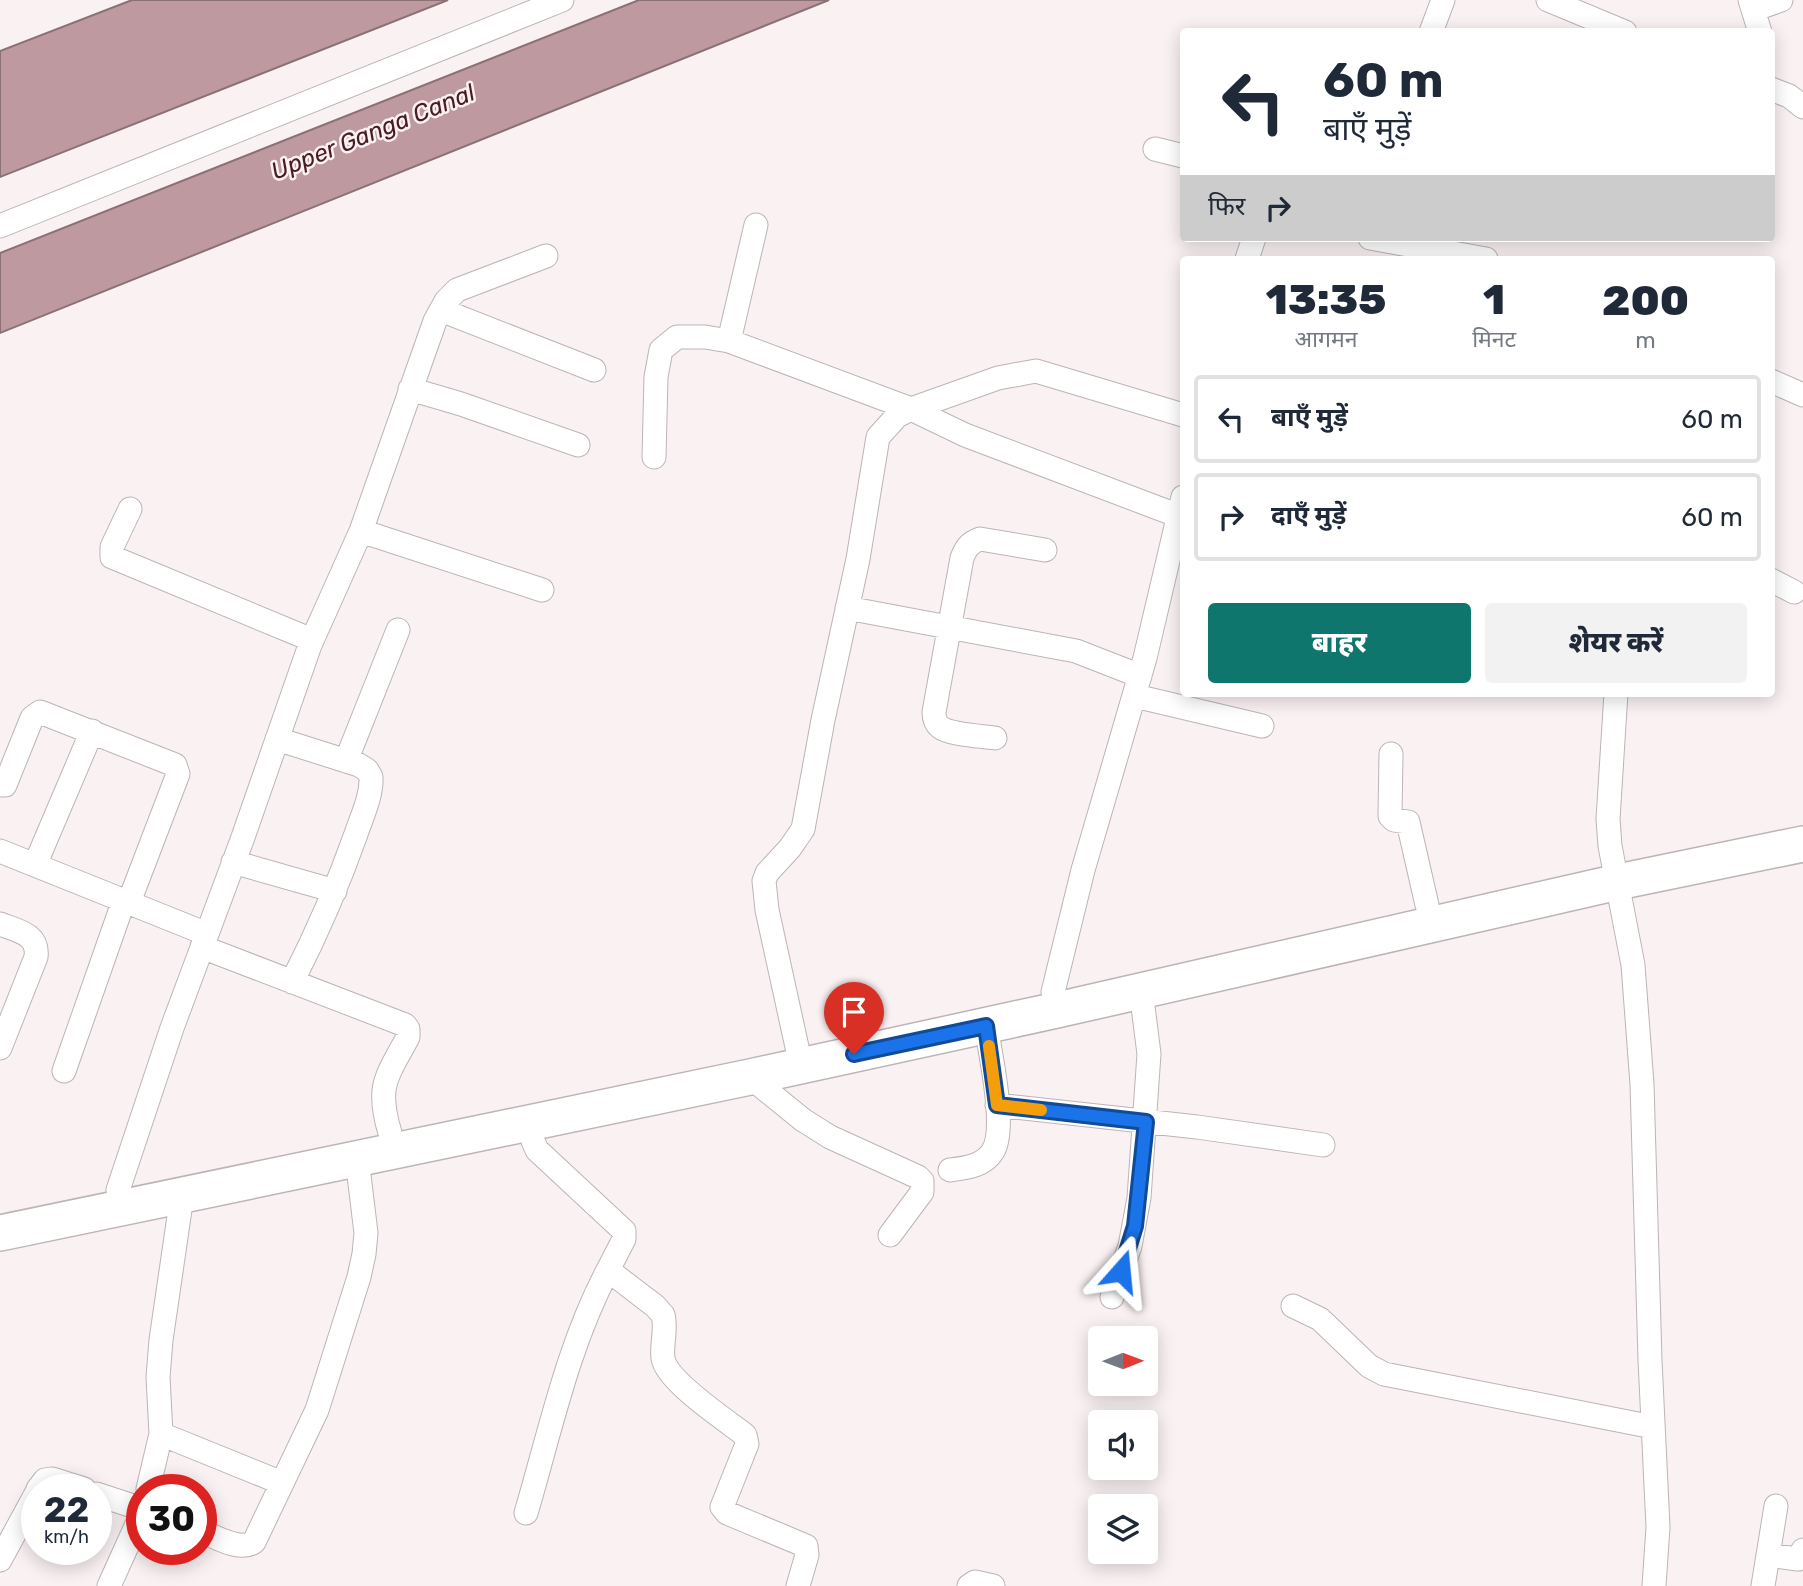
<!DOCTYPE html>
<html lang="hi">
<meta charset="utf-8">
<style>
:root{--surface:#fff;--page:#f2f2f3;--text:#1f2937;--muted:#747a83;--line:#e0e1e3;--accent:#0f766e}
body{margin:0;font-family:Rubik,"Noto Sans Devanagari",sans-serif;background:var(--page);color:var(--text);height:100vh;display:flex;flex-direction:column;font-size:26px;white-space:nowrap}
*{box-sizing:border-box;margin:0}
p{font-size:23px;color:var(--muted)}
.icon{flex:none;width:38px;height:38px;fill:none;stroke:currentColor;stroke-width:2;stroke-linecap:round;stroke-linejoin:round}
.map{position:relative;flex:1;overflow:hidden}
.details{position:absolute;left:1180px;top:256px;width:595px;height:441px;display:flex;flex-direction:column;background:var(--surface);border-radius:7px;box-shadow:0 4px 18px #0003}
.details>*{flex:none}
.banner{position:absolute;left:1180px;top:28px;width:595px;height:214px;border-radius:7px;box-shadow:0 4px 18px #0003;background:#fff;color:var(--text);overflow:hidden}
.needle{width:46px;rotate:89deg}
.controls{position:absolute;left:1088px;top:1326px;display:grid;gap:14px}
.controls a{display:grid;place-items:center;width:70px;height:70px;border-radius:7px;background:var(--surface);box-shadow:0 4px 18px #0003;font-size:35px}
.speed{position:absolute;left:21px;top:1474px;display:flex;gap:14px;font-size:35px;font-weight:700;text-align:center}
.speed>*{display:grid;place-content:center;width:91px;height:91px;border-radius:50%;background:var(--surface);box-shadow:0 4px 18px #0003;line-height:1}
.speed small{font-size:18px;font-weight:400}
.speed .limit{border:10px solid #d22;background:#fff;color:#111}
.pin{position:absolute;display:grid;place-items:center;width:60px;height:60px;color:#fff;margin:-72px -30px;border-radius:50% 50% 50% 0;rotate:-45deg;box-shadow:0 0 7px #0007}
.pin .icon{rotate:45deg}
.me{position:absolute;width:77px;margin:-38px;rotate:18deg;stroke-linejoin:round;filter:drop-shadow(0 0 5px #0008)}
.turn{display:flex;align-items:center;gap:24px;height:147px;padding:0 28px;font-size:32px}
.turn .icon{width:91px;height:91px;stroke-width:2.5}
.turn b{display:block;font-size:49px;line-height:60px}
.then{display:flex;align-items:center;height:66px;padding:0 28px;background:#0003;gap:14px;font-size:26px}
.eta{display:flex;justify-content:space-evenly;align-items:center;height:119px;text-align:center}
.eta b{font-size:42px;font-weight:800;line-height:49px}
.action{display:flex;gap:14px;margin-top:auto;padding:14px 28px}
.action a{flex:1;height:80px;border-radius:7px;background:var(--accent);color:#fff;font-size:28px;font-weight:800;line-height:80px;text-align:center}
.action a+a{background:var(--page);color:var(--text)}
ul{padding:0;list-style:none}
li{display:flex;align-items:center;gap:21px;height:88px;margin:0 14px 10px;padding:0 14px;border:4px solid var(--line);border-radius:7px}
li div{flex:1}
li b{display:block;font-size:26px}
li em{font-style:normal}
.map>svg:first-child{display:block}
.water{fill:#be9aa0;stroke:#8b7175;stroke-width:2}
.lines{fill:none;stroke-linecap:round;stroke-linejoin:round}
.minor-casing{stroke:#bcb4b5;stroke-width:25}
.highway-casing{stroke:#bcb4b5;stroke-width:38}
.minor{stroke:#fff;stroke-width:23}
.highway{stroke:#fff;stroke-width:35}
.route-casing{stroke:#114b97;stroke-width:18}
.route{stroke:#1a73e8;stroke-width:12}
.slow{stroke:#f59e0b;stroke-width:12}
.labels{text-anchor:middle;stroke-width:5;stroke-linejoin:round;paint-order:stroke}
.water-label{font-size:24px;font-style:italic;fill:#4a1a25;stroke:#faf1f2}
</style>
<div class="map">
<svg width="1803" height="1586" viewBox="0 0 1803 1586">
<rect width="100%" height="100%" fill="#faf1f2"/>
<path class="water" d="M132 0H448L0 177V51Z
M639 0H829L0 333V253Z"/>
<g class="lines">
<defs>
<path id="minor" d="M1548 0 1625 32
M1750 0 1760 32
M1753 10 1781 0
M1431 32 1443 0
M1771 89 1789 96 1803 107
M1155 149 1183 156
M0 226 562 0
M1370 238 1486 259
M1247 259 1254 238
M441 310 594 370
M729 341 756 225
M1771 381 1803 395
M410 389 461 404 578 445
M654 457 656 377 661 350 677 337H705L729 341 911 409 965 435 1179 516
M130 509 112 547V557L312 640
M361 531 542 590
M1771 580 1794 592
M847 608 1076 651 1140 676
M1616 693 1608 819 1610 846 1633 965 1642 1084 1650 1360 1658 1527 1654 1586
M1135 696 1262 726
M995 738C982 736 950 735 940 727 935 723 934 717 934 712L962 558C966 548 969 543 980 539L1045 550
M277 739 359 765 367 770 371 777C372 796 362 816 356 834 338 885 317 933 292 982
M1391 754 1390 816 1394 820 1408 822 1427 905
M346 761 398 630
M0 785H5L32 718 40 712 175 765 178 774 129 902
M0 851 207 934
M233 862 335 891
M35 865 92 731
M0 924C18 931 39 934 36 957L0 1048
M202 947 405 1025 408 1029V1037C386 1078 376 1086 390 1133
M1053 992 1083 870 1145 658 1183 497
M797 1047 767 910 764 881 767 873 790 848 803 829 823 720 858 559 878 437 897 416 911 409 998 378 1036 371 1183 415
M64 1071 124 900
M750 1077 803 1120 830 1137 918 1177 922 1181V1192L890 1235
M997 1105 1197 1127 1323 1145
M530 1124 533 1141 537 1150 624 1231V1239L608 1270 655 1306 663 1315C667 1329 661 1344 663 1358 666 1381 727 1421 745 1435L747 1444 722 1507 727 1513 806 1546 807 1555 798 1586
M950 1170C966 1168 984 1166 993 1151 1007 1128 990 1053 986 1026
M118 1190 172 1028 242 840 310 645 361 531 435 321 446 301 457 290 546 256
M1112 1297 1130 1246 1139 1198 1149 1054 1141 991
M1293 1306 1320 1319 1369 1366 1384 1374 1653 1427
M161 1434 282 1483
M38 1489 45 1480 52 1479 84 1489
M148 1489 161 1434 158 1377 161 1340 182 1196
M96 1494 142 1509
M526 1513C550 1432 568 1345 608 1270
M201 1531C216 1537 240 1552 254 1542L317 1410 359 1277 364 1254 366 1233 357 1159
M1768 1555 1798 1559 1803 1550
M0 1560 37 1492
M109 1586 142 1513
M969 1586 975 1582 993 1586
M1763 1586 1776 1506"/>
<path id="highway" d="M0 1233 750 1077 1057 1010 1618 882 1803 844"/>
</defs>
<use href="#minor" class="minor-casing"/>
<use href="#highway" class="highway-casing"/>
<use href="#minor" class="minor"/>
<use href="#highway" class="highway"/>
</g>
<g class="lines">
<defs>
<path id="route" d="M854 1054 986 1026 997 1105 1146 1122 1135 1226 1121 1271"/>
</defs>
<use href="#route" class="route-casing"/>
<use href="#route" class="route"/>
<path class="slow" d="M989 1046 997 1105 1041 1110"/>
</g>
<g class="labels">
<g class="water-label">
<text transform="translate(373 132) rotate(-22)" y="8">Upper Ganga Canal</text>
</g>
</g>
</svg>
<div class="controls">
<a><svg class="needle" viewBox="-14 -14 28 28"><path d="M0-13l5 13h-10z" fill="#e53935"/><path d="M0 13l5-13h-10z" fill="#747a83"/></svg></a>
<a><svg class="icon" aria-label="sound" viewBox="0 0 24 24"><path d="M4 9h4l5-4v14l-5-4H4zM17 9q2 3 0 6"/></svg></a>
<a><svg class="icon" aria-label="layers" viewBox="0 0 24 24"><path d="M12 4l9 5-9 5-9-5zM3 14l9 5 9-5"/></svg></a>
</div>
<div class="speed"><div>22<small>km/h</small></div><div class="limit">30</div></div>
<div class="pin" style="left:854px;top:1054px;background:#d93025"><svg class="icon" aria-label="arrive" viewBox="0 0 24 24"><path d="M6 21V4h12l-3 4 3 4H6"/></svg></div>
<svg class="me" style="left:1121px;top:1271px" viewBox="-20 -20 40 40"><path d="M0-17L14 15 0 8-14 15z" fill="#1a73e8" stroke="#fff" stroke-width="4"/></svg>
<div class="banner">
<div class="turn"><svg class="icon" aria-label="left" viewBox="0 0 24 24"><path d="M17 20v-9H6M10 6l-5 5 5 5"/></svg><div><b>60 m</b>बाएँ मुड़ें</div></div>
<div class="then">फिर<svg class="icon" aria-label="right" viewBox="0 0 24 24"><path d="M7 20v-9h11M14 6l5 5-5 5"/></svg></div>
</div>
<section class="details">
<div class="eta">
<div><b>13:35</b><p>आगमन</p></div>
<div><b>1</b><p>मिनट</p></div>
<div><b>200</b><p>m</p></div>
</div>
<ul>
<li><svg class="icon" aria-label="left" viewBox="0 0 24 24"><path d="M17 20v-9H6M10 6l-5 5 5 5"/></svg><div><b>बाएँ मुड़ें</b></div><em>60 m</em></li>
<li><svg class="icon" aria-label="right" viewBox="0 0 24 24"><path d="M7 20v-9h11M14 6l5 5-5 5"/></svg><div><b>दाएँ मुड़ें</b></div><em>60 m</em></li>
</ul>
<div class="action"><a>बाहर</a><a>शेयर करें</a></div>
</section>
</div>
